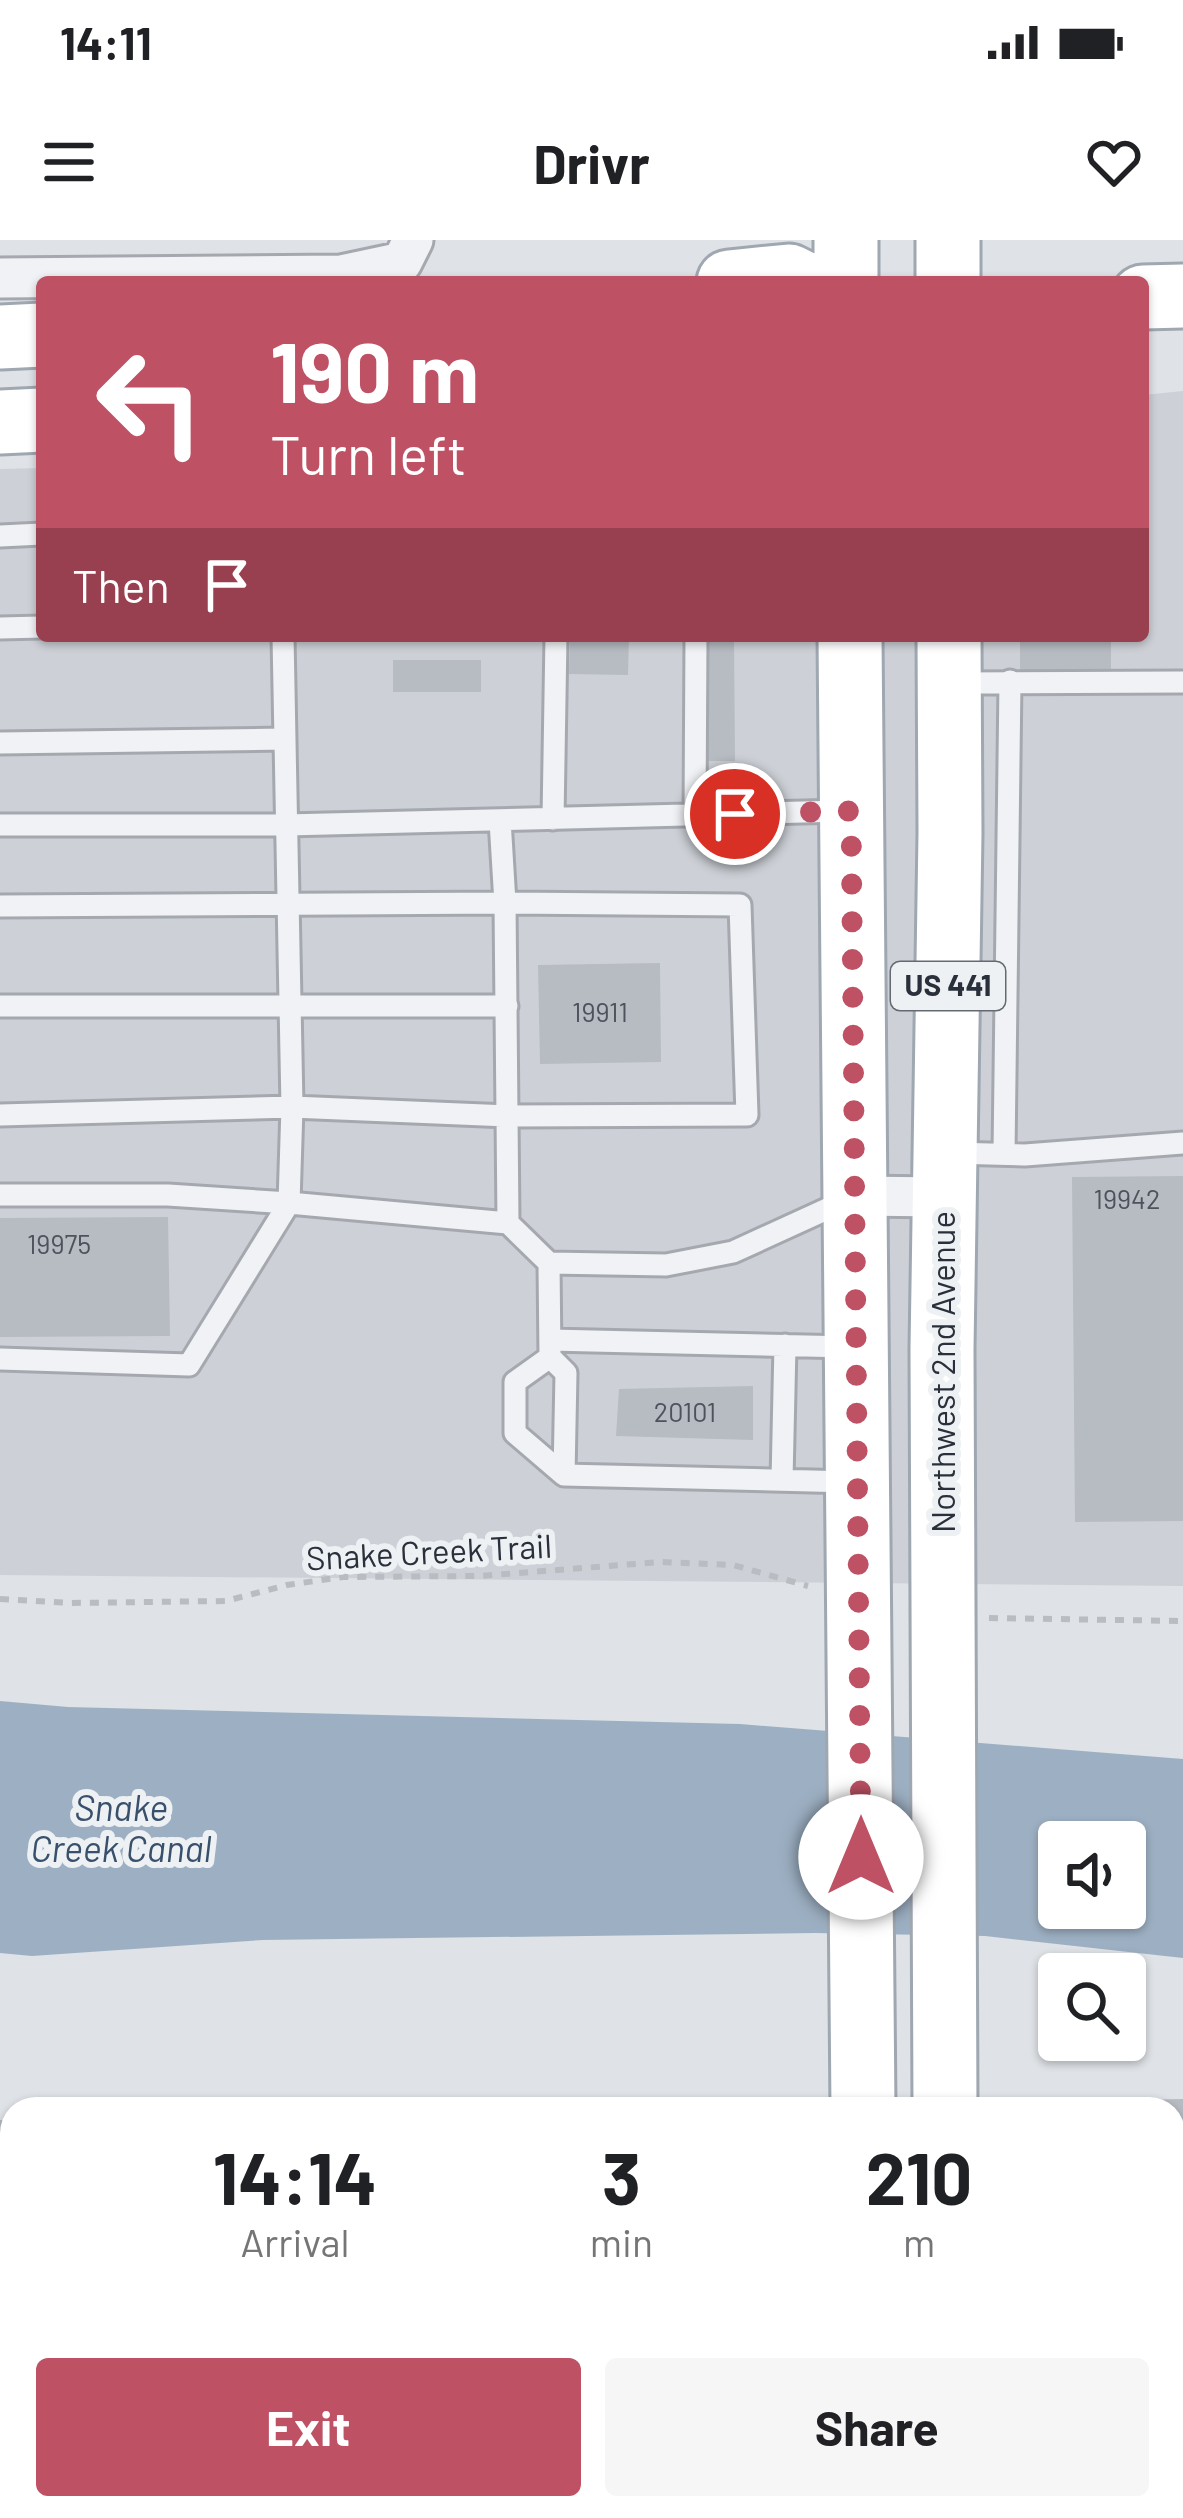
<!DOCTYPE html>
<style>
:root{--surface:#fff;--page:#f6f6f6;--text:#202124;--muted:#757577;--accent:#be5164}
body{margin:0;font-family:Barlow,sans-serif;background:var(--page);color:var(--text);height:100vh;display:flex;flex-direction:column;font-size:45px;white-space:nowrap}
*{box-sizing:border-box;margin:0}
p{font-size:39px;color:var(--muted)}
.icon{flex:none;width:66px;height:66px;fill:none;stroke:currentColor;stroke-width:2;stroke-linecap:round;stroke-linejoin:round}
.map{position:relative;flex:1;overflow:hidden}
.sheet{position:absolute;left:0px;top:1857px;width:1185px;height:423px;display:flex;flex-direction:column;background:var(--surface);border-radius:36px 36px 0 0;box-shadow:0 3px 9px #0004}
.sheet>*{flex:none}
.banner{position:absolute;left:36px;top:36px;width:1113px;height:366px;border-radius:12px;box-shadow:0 3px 9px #0004;background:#be5164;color:#fff;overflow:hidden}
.tools{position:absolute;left:1038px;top:1581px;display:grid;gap:24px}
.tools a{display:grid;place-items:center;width:108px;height:108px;border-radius:12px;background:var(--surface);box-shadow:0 3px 9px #0004;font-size:60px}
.pin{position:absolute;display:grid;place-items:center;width:102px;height:102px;color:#fff;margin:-51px;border:6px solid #fff;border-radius:50%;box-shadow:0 3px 12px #0007}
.me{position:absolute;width:132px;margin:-66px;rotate:0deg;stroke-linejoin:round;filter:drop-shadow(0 0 9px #0008)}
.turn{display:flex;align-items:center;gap:42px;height:252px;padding:0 36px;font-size:54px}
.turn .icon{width:156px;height:156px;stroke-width:2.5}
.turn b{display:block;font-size:84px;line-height:102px}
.then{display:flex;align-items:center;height:114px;padding:0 36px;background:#0003;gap:24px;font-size:45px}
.eta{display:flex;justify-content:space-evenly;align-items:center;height:204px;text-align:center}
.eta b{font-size:72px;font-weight:700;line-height:84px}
.button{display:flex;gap:24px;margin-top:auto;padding:24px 36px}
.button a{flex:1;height:138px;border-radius:12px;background:var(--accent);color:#fff;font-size:48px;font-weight:700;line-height:138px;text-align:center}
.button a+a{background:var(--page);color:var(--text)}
.status{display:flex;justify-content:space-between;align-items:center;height:84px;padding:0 60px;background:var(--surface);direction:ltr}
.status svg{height:33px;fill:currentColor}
header{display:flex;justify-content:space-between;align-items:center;height:156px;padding:0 36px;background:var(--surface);font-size:54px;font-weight:700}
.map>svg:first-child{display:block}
.built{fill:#cdd1d7}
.water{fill:#9db0c3;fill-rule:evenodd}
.building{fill:#b7bbc2}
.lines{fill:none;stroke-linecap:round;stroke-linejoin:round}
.lane-casing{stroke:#a5a9af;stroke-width:27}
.street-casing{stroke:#a5a9af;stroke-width:45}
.primary-casing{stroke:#9fa7b1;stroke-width:69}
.path{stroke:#b9bcc1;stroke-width:6;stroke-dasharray:9 9;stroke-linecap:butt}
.lane{stroke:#f1f2f5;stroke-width:21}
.street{stroke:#f1f2f5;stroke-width:39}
.primary{stroke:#fff;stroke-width:63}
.route{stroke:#be5164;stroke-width:21;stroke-dasharray:0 37.8}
.labels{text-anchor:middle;stroke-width:12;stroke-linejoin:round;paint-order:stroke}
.number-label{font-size:27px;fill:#4d535d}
.shield{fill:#eef1f4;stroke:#656a72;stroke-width:3}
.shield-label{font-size:30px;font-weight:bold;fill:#2a303b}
.street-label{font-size:33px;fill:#2a303b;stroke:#eef1f4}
.water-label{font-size:36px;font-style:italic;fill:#38506b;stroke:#eef1f4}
</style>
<div class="status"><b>14:11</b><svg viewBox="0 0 49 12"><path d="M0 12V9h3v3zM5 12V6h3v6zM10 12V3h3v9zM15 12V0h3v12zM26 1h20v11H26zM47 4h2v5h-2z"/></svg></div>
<header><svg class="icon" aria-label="menu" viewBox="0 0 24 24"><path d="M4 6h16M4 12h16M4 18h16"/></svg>Drivr<svg class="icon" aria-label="heart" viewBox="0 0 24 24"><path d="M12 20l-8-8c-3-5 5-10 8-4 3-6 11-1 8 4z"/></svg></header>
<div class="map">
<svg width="1183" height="2278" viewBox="0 0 1183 2278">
<rect width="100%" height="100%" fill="#dfe2e6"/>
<path class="built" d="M1183 151V1346L0 1335V229L42 228V396H1143V155Z"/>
<path class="water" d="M0 1461 68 1467 740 1484 1183 1519V1718L985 1696 815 1693 263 1700 32 1716 0 1713ZM1059 1602H1125V1668H1059Z"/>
<path class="building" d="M570 396H629L628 435 569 434Z
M697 396H734L735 521H697Z
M1020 396H1111V433L1020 434Z
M393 420H481V452H393Z
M660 723 661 822 540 824 538 725Z
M1183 936V1281L1075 1282 1072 937Z
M168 977 170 1096 0 1097V978Z
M753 1146V1200L616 1196 619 1149Z
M1183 1859V1975L1173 1976V1869H1133V1860Z
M0 1880 12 1881V1947L0 1946Z
M0 2097H12V2160L0 2159Z
M1173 2102H1183V2184H1173Z
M5 2210H12V2268H79V2278H7Z
M1173 2225H1183V2268H1173Z"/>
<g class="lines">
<defs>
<path id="lane" d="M0 296 42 294
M0 388 42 387
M283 396 292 867 289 963 508 983 549 1023 666 1025 733 1012 849 959
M956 443 1183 442
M0 503 284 499
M695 575 696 396
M553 579 556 396
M0 585H286L845 571
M0 666 505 663 508 983
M0 766H507
M0 875 292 867 508 876 747 875 740 665 505 663 500 580
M952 913 1025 915 1183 903
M1004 914 1010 441
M0 955H168L289 963 189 1125 0 1119
M549 1023 550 1117 566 1133 564 1235
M550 1100 850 1107
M550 1117 515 1142V1193L564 1235 852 1242
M782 1240 785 1105"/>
<path id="street" d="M0 38 341 35 402 22 413 0
M855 956 944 957
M0 2017 12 2018
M165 2268V2278"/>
<path id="primary" d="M846 0V42
M948 0V42
M729 42 789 36 801 42
M1143 57 1183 56
M0 97 42 95
M0 182 42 180
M850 396 863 1869
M945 1869 942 1109 950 593 949 396
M867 2268V2278
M948 2268V2278"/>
</defs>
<use href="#lane" class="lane-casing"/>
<use href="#street" class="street-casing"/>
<use href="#primary" class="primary-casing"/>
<path class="path" d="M0 1359 71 1363 226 1361 287 1345 343 1337 480 1336 660 1322 733 1325 808 1346
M989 1378 1183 1381"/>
<use href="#lane" class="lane"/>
<use href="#street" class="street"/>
<use href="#primary" class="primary"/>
</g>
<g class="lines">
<path class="route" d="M735 574 851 571 861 1617"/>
</g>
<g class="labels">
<g class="number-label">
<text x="600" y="782">19911</text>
<text x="1127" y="969">19942</text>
<text x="59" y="1014">19975</text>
<text x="685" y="1182">20101</text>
</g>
<rect class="shield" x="891" y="722" width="114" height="48" rx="9"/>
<g class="shield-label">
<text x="948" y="756">US 441</text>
</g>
<g class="street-label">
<text transform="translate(943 1132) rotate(-90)" y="12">Northwest 2nd Avenue</text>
<text transform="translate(429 1312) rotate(-3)" y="12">Snake Creek Trail</text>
</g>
<g class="water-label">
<text x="121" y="1581">Snake<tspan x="121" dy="41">Creek Canal</tspan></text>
</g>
</g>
</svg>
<div class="tools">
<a><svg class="icon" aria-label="sound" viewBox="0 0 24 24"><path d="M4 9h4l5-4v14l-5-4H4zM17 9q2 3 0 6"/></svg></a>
<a><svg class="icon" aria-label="search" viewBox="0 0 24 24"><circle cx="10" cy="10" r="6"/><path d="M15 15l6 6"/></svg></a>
</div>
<div class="pin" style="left:735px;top:574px;background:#d93025"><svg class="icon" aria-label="arrive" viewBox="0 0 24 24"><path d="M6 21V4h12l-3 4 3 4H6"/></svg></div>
<svg class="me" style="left:861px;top:1617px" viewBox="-20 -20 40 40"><circle r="19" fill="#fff"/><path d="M0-13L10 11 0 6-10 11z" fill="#be5164"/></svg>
<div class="banner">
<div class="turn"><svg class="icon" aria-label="left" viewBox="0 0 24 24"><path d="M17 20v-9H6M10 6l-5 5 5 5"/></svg><div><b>190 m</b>Turn left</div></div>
<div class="then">Then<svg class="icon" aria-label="arrive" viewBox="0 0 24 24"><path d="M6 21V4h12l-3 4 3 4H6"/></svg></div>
</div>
<section class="sheet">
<div class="eta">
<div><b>14:14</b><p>Arrival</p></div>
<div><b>3</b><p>min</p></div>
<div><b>210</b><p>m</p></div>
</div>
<div class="button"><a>Exit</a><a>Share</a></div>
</section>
</div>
